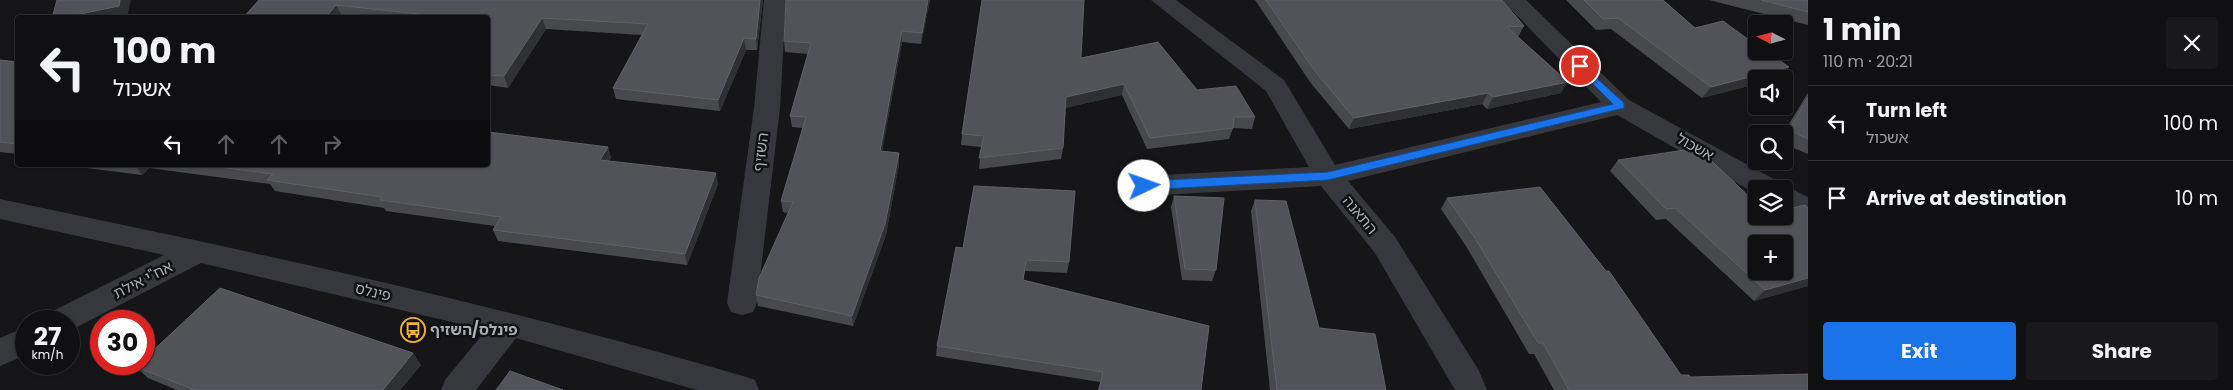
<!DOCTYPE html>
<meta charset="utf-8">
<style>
:root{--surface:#101012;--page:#19191b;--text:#f1f3f6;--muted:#9c9d9f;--line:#303032;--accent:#1a73e8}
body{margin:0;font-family:Poppins,"Noto Sans Hebrew",sans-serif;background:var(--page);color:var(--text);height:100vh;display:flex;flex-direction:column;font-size:19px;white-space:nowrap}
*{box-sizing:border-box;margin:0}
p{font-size:16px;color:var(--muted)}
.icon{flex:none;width:28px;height:28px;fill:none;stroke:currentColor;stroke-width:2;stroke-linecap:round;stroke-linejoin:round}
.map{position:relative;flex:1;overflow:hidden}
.panel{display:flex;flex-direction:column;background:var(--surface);width:425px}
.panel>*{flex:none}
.top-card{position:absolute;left:15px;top:15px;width:475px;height:152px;border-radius:5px;box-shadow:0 1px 4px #0004,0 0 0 1px var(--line);background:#101012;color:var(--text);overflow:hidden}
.needle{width:32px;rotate:276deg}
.fabs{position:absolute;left:1748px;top:15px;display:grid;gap:10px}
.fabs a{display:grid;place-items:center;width:45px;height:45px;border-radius:5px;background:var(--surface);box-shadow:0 1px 4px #0004,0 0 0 1px var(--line);font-size:25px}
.speed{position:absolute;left:15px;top:310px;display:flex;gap:10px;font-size:25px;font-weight:700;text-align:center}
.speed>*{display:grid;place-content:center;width:65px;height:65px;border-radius:50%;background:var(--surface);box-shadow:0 1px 4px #0004,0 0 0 1px var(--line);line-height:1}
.speed small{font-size:12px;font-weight:400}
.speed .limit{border:8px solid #d22;background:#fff;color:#111}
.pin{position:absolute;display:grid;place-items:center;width:42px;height:42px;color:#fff;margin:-21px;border:2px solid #fff;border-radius:50%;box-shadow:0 1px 5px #0007}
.me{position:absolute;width:55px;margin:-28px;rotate:87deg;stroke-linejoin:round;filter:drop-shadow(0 0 4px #0008)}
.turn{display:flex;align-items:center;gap:18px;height:105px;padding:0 15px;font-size:22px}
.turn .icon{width:65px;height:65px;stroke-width:2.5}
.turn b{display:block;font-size:35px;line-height:42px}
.lanes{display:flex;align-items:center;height:48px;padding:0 15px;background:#0003;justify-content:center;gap:25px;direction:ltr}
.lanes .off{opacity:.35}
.round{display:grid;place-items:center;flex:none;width:52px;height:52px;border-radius:5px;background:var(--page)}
.summary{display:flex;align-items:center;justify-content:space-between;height:85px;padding:0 15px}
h1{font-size:30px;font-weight:700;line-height:38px}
.cta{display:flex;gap:10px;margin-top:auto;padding:10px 15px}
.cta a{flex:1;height:58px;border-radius:5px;background:var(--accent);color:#fff;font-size:20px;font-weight:700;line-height:58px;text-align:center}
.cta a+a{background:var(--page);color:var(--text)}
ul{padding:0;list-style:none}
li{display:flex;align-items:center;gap:15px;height:75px;padding:0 15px;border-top:1px solid var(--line)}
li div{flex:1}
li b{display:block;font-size:19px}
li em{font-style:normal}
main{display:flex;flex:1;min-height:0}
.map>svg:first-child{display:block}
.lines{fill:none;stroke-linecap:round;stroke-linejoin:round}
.minor{fill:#37383d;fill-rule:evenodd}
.wall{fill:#47494d}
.shaded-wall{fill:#2f3033}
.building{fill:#525359;stroke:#5f6168;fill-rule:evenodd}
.route{fill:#1a73e8;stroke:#114b97}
.labels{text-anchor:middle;stroke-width:5;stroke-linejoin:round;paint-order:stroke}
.street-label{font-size:15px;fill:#a8adb8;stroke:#111113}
.poi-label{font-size:15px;font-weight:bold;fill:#a8adb8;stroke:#111113;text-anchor:start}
</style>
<main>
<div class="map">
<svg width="1808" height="390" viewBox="0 0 1808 390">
<rect width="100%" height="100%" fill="#161618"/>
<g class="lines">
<path class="minor" d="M764 0H786L780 108 757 303 753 312 742 315 731 312 727 303 754 108Z
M1151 0H1176L1284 80 1335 165 1601 102 1502 0H1526L1629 100 1779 182 1782 188 1794 190 1808 197V220L1784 209V189H1756V194L1617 115 1348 181 1395 237 1478 369 1487 390H1455L1375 253 1321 186 1144 196 1134 193 1130 186 1134 179 1144 176 1309 167 1266 91Z
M0 199C249 251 498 304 743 376L755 380 759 390H697L516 338 476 390H441L445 380 486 330 201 263 69 331V321H47L51 312 164 255 0 219Z
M26 327V355L0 366V338Z"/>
</g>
<path class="wall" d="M259 0H763L757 50H746L720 111 616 99 613 88 642 35 546 29 508 88 488 85V18H358L342 16 340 18H243Z
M930 0 921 44 902 42 882 151 899 153V164L886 235 853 326 758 306 756 295 788 213 783 212 781 201 803 128 792 127 790 116 808 54 785 52 784 41Z
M1255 0H1502L1524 26 1518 37 1561 93 1487 109 1482 104 1349 129 1310 82Z
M1566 0H1663L1695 28 1789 67 1779 78 1702 98 1611 29 1596 30Z
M1709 0H1808V25Z
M1081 58 1197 90 1255 117 1252 129 1233 128 1229 139 1147 149 1122 95 1065 108 1063 148 1061 159 979 169 981 147 961 145 962 134Z
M0 60 18 62V154L0 152Z
M1808 93V154L1784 144 1783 134 1806 96Z
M608 147 611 158 609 161 718 184 687 265 498 241 493 230 495 226 386 211 384 208 275 191 270 184 149 168 142 175 63 165H488Z
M1618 160 1756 216 1808 286 1754 301 1666 219 1656 220 1610 171Z
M1174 196 1216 270 1212 281 1182 280 1171 207Z
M1447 198 1681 375 1690 377 1808 390H1554L1534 354H1529L1466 246 1441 209Z
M1255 200 1319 328 1386 390H1270L1251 211Z
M963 248 1069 262 1067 273 1025 271 1023 280 1201 390H1098L1100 382 936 356 937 346Z
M413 353 421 365 400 390H177L148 378 136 367Z"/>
<path class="shaded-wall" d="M120 0H131L127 17 61 18Z
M760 0H763L757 50 756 39Z
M928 0H930L921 44 922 33Z
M336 5 342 16 340 18H325Z
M542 18 546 29 508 88 504 76Z
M902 31V42L880 162V151Z
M744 38 746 50 720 111 718 100Z
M1789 67 1779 78 1756 79V84L1702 98 1711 87Z
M1568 82 1561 93 1487 109 1493 97Z
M1124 84 1122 95 1064 108 1066 97Z
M1488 93 1482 104 1349 129 1354 118Z
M608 147 611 158 604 171 600 160Z
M899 153V164L886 235 853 326 852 316Z
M135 165H146L149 168 142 175Z
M716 173 718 184 687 265 685 254Z
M1808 278V286L1754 301 1765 290Z
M413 353 421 365 400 390H383Z"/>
<path class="building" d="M57 0H120L119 6 61 18H52Z
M259 0H760L756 39 744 38 718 100 613 88 648 24 542 18 504 76 488 75V18H425L428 15 336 5 325 18H243Z
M786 0H928L922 33 902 31 880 151 899 153 885 224 852 316 756 295 759 278 793 202 781 201 806 117 790 116 811 43 784 41Z
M982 0H1084L1081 58 1158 42 1197 90 1236 86 1255 117H1234L1233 128 1150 138 1124 84 1066 97 1063 148 979 158 984 136 962 134Z
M1266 0H1502L1524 26 1507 27 1568 82 1493 97 1488 93 1354 118 1314 70Z
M1584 0H1663L1695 28 1723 21 1756 45V51H1766L1789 67 1711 87 1618 18 1603 19Z
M1761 0H1808V12Z
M0 60 18 62V144L0 142Z
M1808 97V139L1789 130Z
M488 132 608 147 600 160 716 173 685 254 493 230 501 217 380 200 382 197 267 180 273 174 203 165H488Z
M1698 148 1756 203V216H1784V210L1805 205 1808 208V278L1765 290 1675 208 1666 209 1618 160ZM1756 244H1784V271H1756Z
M974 186 1075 191 1069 262 1026 260 1023 280 1209 326 1201 390H1099L1103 372 937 346 956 247 963 248Z
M1540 187 1606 271H1609L1681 375H1689L1690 377 1808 374V390H1569L1543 343H1538L1473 235 1447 198Z
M1174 196 1224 198 1216 270 1185 269Z
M1255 200 1286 201 1319 328 1375 334 1386 390H1277Z
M220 288 413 353 383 390H195L136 367 139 364H144V359Z
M510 371 563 390H496Z"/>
<path class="route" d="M1580 63 1624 103V108L1328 180 1144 190 1139 186 1144 181 1328 172 1613 104 1575 66Z"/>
<defs>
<symbol id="bus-ring" viewBox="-11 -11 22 22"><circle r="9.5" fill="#111113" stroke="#f2b134" stroke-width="1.5"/><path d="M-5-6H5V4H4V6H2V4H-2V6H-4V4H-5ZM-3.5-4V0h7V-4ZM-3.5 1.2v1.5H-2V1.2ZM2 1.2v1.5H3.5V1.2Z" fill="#f2b134"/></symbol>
</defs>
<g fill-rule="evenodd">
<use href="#bus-ring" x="399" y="316" width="28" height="28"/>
</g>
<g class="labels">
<g class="street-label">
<text transform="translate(1695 147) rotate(29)" y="5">אשכול</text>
<text transform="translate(761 152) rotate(-83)" y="5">השזיף</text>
<text transform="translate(1360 215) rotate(50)" y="5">התאנה</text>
<text transform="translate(143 280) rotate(-27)" y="5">אח"י אילת</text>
<text transform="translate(373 292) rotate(13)" y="5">פינלס</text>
</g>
<g class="poi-label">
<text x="430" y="335">פינלס/השזיף</text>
</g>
</g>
</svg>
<div class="fabs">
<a><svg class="needle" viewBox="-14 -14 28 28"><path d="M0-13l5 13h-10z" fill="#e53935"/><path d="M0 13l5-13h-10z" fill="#9c9d9f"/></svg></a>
<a><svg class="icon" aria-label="sound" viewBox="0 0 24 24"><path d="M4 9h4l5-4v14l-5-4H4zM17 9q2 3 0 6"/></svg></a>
<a><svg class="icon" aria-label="search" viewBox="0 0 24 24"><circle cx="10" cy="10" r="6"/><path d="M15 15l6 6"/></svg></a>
<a><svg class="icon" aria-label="layers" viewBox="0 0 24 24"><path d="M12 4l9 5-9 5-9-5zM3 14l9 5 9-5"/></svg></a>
<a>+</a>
</div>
<div class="speed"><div>27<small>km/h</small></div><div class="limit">30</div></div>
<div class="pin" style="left:1580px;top:66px;background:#d93025"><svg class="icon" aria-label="arrive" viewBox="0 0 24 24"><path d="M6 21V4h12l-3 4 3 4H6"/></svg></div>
<svg class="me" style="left:1144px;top:186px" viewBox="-20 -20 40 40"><circle r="19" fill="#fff"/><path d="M0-13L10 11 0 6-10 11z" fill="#1a73e8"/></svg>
<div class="top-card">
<div class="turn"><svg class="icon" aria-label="left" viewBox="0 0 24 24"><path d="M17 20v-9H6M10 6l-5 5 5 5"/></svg><div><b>100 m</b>אשכול</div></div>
<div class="lanes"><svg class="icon" aria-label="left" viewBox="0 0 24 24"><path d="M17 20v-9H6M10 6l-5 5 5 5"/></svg><svg class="icon off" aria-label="ahead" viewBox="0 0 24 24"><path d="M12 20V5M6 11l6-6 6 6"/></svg><svg class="icon off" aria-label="ahead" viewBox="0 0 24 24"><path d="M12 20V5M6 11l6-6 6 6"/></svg><svg class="icon off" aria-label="right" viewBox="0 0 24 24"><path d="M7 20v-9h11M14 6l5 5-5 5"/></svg></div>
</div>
</div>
<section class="panel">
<div class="summary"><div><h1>1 min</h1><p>110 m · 20:21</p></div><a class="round"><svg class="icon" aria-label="close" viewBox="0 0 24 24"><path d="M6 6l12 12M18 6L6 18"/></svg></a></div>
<ul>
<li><svg class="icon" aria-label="left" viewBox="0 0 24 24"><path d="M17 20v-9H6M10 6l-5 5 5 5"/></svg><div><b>Turn left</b><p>אשכול</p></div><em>100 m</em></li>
<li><svg class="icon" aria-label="arrive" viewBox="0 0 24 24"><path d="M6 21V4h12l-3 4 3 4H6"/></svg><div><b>Arrive at destination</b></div><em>10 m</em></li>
</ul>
<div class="cta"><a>Exit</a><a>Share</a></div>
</section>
</main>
